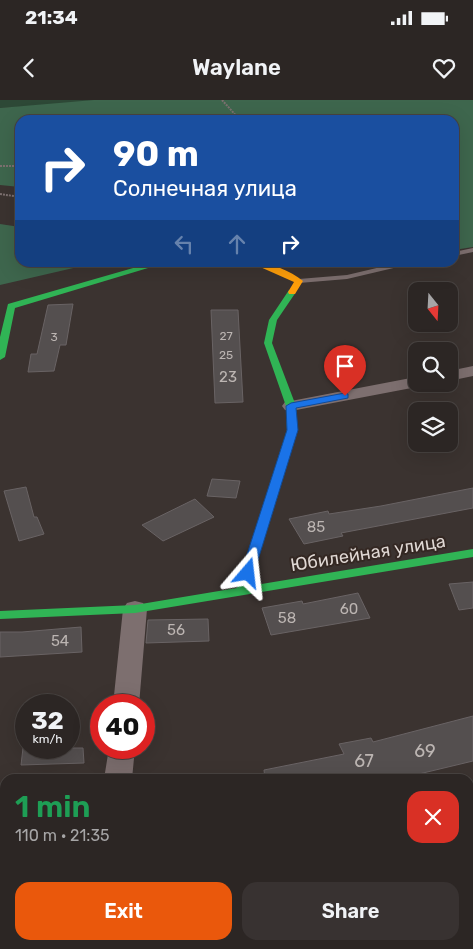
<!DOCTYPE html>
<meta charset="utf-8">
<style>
:root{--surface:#2c2624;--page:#383231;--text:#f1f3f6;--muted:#a6a5a6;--line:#484341;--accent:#ea580c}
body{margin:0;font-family:Rubik,sans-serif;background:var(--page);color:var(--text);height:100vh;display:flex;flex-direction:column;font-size:19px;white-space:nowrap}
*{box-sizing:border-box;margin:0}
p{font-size:16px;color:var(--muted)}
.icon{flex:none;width:28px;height:28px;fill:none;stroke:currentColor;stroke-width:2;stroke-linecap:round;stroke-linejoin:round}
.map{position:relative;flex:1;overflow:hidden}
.side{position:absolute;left:0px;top:674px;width:474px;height:176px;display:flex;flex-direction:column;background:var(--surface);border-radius:15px 15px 0 0;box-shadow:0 5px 20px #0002,0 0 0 1px var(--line)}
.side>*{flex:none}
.hud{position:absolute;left:15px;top:15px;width:444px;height:152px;border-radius:15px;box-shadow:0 5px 20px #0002,0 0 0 1px var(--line);background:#1a4fa0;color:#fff;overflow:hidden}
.needle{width:32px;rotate:162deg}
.fabs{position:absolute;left:408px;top:182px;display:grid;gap:10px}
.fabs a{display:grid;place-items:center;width:50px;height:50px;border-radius:10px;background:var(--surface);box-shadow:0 5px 20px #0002,0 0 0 1px var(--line);font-size:25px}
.speed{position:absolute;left:15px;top:594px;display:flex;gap:10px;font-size:25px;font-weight:700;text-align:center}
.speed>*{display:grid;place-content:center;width:65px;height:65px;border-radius:50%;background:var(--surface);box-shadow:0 5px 20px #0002,0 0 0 1px var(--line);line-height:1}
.speed small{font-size:12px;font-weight:400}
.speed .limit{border:8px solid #d22;background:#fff;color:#111}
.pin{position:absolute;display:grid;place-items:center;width:42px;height:42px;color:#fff;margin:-51px -21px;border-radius:50% 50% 50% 0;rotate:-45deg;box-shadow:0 0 5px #0007}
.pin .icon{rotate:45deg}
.me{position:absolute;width:55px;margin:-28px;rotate:17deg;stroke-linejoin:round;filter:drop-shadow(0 0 4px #0008)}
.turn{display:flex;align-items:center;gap:18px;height:105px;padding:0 15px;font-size:22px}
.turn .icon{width:65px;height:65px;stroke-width:2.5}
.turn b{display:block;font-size:35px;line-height:42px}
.lanes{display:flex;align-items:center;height:48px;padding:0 15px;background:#0003;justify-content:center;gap:25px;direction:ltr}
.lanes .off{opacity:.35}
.round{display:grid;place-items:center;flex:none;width:52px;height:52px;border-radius:15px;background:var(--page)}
.head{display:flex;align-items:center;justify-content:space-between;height:85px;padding:0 15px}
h1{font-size:30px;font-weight:600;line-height:38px;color:#1e9e55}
.cta{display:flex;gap:10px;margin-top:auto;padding:10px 15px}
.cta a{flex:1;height:58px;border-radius:15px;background:var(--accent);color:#fff;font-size:20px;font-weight:600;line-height:58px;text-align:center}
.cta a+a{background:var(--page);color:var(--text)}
.status{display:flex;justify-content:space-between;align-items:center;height:35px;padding:0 25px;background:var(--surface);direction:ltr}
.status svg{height:14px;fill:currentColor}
header{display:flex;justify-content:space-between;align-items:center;height:65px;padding:0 15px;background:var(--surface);font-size:22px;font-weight:600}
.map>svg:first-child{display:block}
.green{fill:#2d4836}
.forest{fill:#3e664d}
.building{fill:#544f4f;stroke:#696364}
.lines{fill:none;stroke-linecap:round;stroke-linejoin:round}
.path{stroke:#7c706f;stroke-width:2;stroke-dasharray:2 1;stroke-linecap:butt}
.lane{fill:#7d6f6f;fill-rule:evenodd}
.street{fill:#7d6f6f;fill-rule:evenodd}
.fast{fill:#30b455;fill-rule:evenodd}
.slow{fill:#ff9f0a;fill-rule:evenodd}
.route{fill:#1a73e8;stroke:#114b97}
.labels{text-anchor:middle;stroke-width:4;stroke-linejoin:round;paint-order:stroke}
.far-number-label{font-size:12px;fill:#bcb5b2}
.number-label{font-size:15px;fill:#bcb5b2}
.street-label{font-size:18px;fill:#dfd7d3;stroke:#342823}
.near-number-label{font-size:18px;fill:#bcb5b2}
</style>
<div class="status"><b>21:34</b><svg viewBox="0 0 49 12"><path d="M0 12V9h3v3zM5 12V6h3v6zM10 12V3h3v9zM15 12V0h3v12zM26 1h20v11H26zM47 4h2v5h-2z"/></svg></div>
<header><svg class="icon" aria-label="back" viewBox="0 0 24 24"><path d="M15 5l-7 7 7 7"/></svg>Waylane<svg class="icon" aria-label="heart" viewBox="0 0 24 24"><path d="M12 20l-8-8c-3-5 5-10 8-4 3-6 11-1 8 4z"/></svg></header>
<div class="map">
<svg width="473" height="849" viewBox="0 0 473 849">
<rect width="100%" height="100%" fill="#3b3330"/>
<path class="green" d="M0 0H94L95 2 0 8Z"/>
<path class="forest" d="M94 0H473V147L454 150V20H20V87L0 85V8Z
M0 124 20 127V162L95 163 0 185Z"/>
<path class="building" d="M73 204 66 245H60L54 271 28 272 31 254H37L48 205Z
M211 210H238L243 302 215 303Z
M212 379 240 381 236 398 207 396Z
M26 387 34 417H37L44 434 19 441 4 391Z
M473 388V408L341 433 343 436 304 444 289 419 328 411 329 414 381 406Z
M195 399 214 417 163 441 142 425Z
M473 482V508L459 510 449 484Z
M358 493 370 518 271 535 262 508 302 501 303 504Z
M208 519 209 541 146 543 148 520Z
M81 527 82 552 0 557V532H22Z
M473 616V661L398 679H265L264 670 344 654 339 644 371 638 373 642Z
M23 648H83L84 663 21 665Z"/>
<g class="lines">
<path class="path" d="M222 0 240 20
M0 66H20
M0 94 20 97"/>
<path class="lane" d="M473 148V152L454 156V152Z
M402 162H419L347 179 299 183 295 181 299 179 347 175Z"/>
<path class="street" d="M473 266V276L449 281V271Z
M416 277V284H424L422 286 291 311 285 310 282 306 285 302 291 301Z
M135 501 143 503 147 509 139 605H113L123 509 127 503Z
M109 648H135L132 679H104Z
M473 712V737L469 738V713Z
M66 845H100L98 849H64Z"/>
<path class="fast" d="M154 162H168L15 208 5 257 0 260V237L8 204Z
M289 190 296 192 277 220 272 243 296 306 297 330 250 486 473 449V457L135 513 0 519V511L135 505 237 488 287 330 286 306 264 243 269 220Z"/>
<path class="slow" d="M249 162C267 162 289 169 303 181L295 194H289L288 192 294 182Z"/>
</g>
<path class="route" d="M345 293 348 294V298L296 308 298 330 254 473 252 476H243L241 473 287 330 286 306 291 303Z"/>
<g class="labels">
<g class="far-number-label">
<text x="226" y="240">27</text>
<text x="54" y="241">3</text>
<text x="226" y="259">25</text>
</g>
<g class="number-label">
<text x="228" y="282">23</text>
<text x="316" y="432">85</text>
<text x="349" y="514">60</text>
<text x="287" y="523">58</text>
<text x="176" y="535">56</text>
<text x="60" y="546">54</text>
</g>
<g class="street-label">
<text transform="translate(368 453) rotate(-9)" y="6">Юбилейная улица</text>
</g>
<g class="near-number-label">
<text x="425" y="657">69</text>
<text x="364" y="667">67</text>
</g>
</g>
</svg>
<div class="fabs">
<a><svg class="needle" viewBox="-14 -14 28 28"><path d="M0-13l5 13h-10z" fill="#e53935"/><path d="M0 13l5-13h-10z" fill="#a6a5a6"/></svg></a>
<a><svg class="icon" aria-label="search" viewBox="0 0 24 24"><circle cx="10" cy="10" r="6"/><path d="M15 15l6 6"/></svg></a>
<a><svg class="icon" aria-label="layers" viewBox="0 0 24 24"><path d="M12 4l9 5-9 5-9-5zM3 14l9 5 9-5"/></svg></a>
</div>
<div class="speed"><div>32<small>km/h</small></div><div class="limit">40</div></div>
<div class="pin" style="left:345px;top:296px;background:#d93025"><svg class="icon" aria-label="arrive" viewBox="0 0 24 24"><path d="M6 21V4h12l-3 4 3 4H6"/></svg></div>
<svg class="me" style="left:248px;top:473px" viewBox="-20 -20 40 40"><path d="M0-17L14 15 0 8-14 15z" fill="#1a73e8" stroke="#fff" stroke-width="4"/></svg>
<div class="hud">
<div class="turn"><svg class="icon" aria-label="right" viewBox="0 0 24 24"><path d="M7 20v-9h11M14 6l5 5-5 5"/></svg><div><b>90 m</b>Солнечная улица</div></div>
<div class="lanes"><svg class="icon off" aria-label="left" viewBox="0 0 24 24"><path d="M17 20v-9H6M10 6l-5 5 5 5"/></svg><svg class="icon off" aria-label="ahead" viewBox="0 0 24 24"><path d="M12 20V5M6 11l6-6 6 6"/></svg><svg class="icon" aria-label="right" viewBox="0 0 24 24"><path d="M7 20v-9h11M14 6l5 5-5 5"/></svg></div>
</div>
<section class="side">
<div class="head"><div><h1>1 min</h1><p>110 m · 21:35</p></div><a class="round" style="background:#d93025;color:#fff"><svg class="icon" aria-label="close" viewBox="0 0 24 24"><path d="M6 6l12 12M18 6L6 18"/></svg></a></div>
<div class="cta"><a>Exit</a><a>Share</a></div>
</section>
</div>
